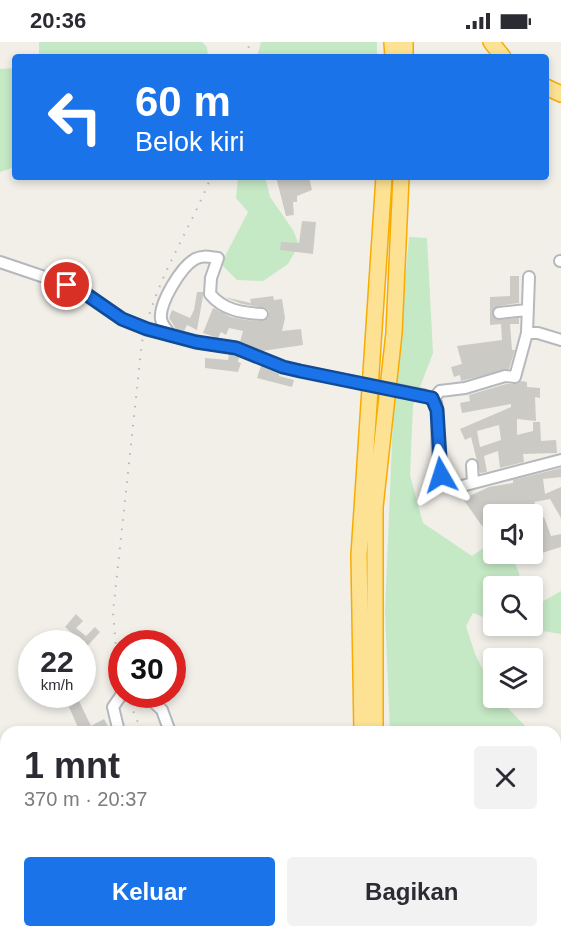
<!DOCTYPE html>
<html lang="id">
<meta charset="utf-8">
<style>
:root{--surface:#fff;--page:#f2f2f3;--text:#2b2b33;--muted:#7c7c81;--accent:#1a73e8}
body{margin:0;font-family:Helvetica,sans-serif;background:var(--page);color:var(--text);height:100vh;display:flex;flex-direction:column;font-size:22px;white-space:nowrap}
*{box-sizing:border-box;margin:0}
p{font-size:20px;color:var(--muted)}
.icon{flex:none;width:33px;height:33px;fill:none;stroke:currentColor;stroke-width:2;stroke-linecap:round;stroke-linejoin:round}
.map{position:relative;flex:1;overflow:hidden}
.details{position:absolute;left:0px;top:684px;width:561px;height:212px;display:flex;flex-direction:column;background:var(--surface);border-radius:18px 18px 0 0;box-shadow:0 3px 9px #0003}
.details>*{flex:none}
.top-card{position:absolute;left:12px;top:12px;width:537px;height:126px;border-radius:6px;box-shadow:0 3px 9px #0003;background:#1a73e8;color:#fff;overflow:hidden}
.buttons{position:absolute;left:483px;top:462px;display:grid;gap:12px}
.buttons a{display:grid;place-items:center;width:60px;height:60px;border-radius:6px;background:var(--surface);box-shadow:0 3px 9px #0003;font-size:30px}
.speed{position:absolute;left:18px;top:588px;display:flex;gap:12px;font-size:30px;font-weight:700;text-align:center}
.speed>*{display:grid;place-content:center;width:78px;height:78px;border-radius:50%;background:var(--surface);box-shadow:0 3px 9px #0003;line-height:1}
.speed small{font-size:15px;font-weight:400}
.speed .limit{border:9px solid #d22;background:#fff;color:#111}
.pin{position:absolute;display:grid;place-items:center;width:51px;height:51px;color:#fff;margin:-26px;border:3px solid #fff;border-radius:50%;box-shadow:0 2px 6px #0007}
.me{position:absolute;width:66px;margin:-33px;rotate:354deg;stroke-linejoin:round;filter:drop-shadow(0 0 4px #0008)}
.turn{display:flex;align-items:center;gap:21px;height:126px;padding:0 24px;font-size:27px}
.turn .icon{width:78px;height:78px;stroke-width:2.5}
.turn b{display:block;font-size:42px;line-height:51px}
.round{display:grid;place-items:center;flex:none;width:63px;height:63px;border-radius:6px;background:var(--page)}
.headline{display:flex;align-items:center;justify-content:space-between;height:102px;padding:0 24px}
h1{font-size:36px;font-weight:700;line-height:45px}
.action{display:flex;gap:12px;margin-top:auto;padding:12px 24px}
.action a{flex:1;height:69px;border-radius:6px;background:var(--accent);color:#fff;font-size:24px;font-weight:700;line-height:69px;text-align:center}
.action a+a{background:var(--page);color:var(--text)}
.status{display:flex;justify-content:space-between;align-items:center;height:42px;padding:0 30px;background:var(--surface);direction:ltr}
.status svg{height:16px;fill:currentColor}
.map>svg:first-child{display:block}
.green{fill:#c5e8c5}
.building{fill:#cccac5;fill-rule:evenodd}
.lines{fill:none;stroke-linecap:round;stroke-linejoin:round}
.minor-casing{stroke:#b5b8bc;stroke-width:14}
.highway-casing{stroke:#f9ab00;stroke-width:18}
.minor{stroke:#fff;stroke-width:10}
.highway{stroke:#fde293;stroke-width:15}
.rail{stroke:#b6b7b8;stroke-width:2;stroke-dasharray:1.5 8;stroke-linecap:butt}
.minor-bridge-casing{stroke:#b5b8bc;stroke-width:14;stroke-linecap:butt}
.minor-bridge{stroke:#fff;stroke-width:10}
.route-casing{stroke:#114b97;stroke-width:15}
.route{stroke:#1a73e8;stroke-width:10}
</style>
<div class="status"><b>20:36</b><svg viewBox="0 0 49 12"><path d="M0 12V9h3v3zM5 12V6h3v6zM10 12V3h3v9zM15 12V0h3v12zM26 1h20v11H26zM47 4h2v5h-2z"/></svg></div>
<div class="map">
<svg width="561" height="895" viewBox="0 0 561 895">
<rect width="100%" height="100%" fill="#f1efe8"/>
<path class="green" d="M39 0H202L207 5 208 15H39Z
M261 0H377V15H257Z
M15 26V125L0 130V27Z
M238 135H265L270 155 293 188 299 203 288 222 263 239 237 238 221 222 248 170 236 156Z
M409 195 427 196 433 311 413 363 410 433 423 481 472 514 493 499 494 512H511L519 531 520 544H494L493 579 473 571 466 584 475 612 493 648 494 656H498L531 690H390L385 569 393 377Z
M561 549V592L511 584H532L533 558 540 561Z"/>
<path class="building" d="M276 135H309L312 148 297 154V160H293L294 173 286 174Z
M302 179 316 180 313 212 280 208 281 200 299 201Z
M510 234H519V261L498 264 492 271 497 278 519 276V282H510L512 308H515L509 327 461 339 460 333 454 335 451 325 462 322 457 304 502 298 501 282 490 283V255L510 254Z
M197 250H203V254L197 288 187 283 184 289 176 287 169 276 172 268 190 276 194 268Z
M273 254 274 258 282 257 285 276 282 289 301 287 303 303 262 309 240 300 243 289 229 286 226 293 221 290 218 296 203 291 213 266 231 275 246 278 262 279 268 276 269 269 266 266 242 262 224 255 251 261 250 257Z
M229 312 239 315 238 320 241 321 238 330 205 326V316L228 318Z
M261 324 279 332V334L294 338 292 345 257 336Z
M521 339 527 340V345L540 346V356L535 355 536 379 517 377V393L533 389V380H540L541 399 556 398 557 411 523 412 524 420 500 426 498 409 484 414 487 430 480 431 471 395 465 398 460 387 511 365V362L462 371 460 361 470 359 469 353 506 342H517ZM499 383 501 398 480 405 477 389Z
M561 426V435L543 437 545 452 561 445V476L550 457 534 460 541 476 544 475 551 494 561 492V505L532 514V472H527L526 469 494 472V476L482 484 463 457 489 445 513 441V438Z
M76 572 83 579 76 586 86 594 95 585 100 590 82 610V602H69L66 598 72 591 65 585Z
M79 659 91 684 104 677 111 690H80L69 665Z"/>
<g class="lines">
<defs>
<path id="minor" d="M560 219H561
M0 220 80 247 122 277 147 287 196 300 236 306 283 325 315 332
M499 271 527 268
M527 291H538L561 298
M171 293C167 288 162 283 161 277 159 261 181 225 195 217 203 213 209 215 218 216L211 236 210 252C223 268 242 271 262 272
M423 353 436 360C441 382 428 440 458 445L561 418
M433 357 440 349 465 346 505 334 515 335 527 291 529 235
M472 423 473 441
M145 652 162 668 170 690
M119 690 113 665 122 652
M0 739 6 748
M555 773H561
M0 794 6 796
M124 890 126 892
M449 890V895
M282 895 287 890"/>
<path id="highway" d="M392 0 393 15
M405 0V15
M491 0 503 15
M546 45 561 52
M362 690 359 513 384 135
M375 690V465L394 291 401 135
M374 890V895
M386 890 387 895"/>
</defs>
<use href="#minor" class="minor-casing"/>
<use href="#highway" class="highway-casing"/>
<use href="#minor" class="minor"/>
<use href="#highway" class="highway"/>
<path class="rail" d="M246 15 250 0
M122 639 117 617 113 570 142 300C155 238 188 192 211 135
M126 652 142 690
M231 890 232 895"/>
<defs>
<path id="minor-bridge" d="M315 332 423 353"/>
</defs>
<use href="#minor-bridge" class="minor-bridge-casing"/>
<use href="#minor-bridge" class="minor-bridge"/>
</g>
<g class="lines">
<defs>
<path id="route" d="M67 243 80 248 122 277 147 287 196 300 236 306 283 325 300 329 432 356 437 368 441 433"/>
</defs>
<use href="#route" class="route-casing"/>
<use href="#route" class="route"/>
</g>
</svg>
<div class="buttons">
<a><svg class="icon" aria-label="sound" viewBox="0 0 24 24"><path d="M4 9h4l5-4v14l-5-4H4zM17 9q2 3 0 6"/></svg></a>
<a><svg class="icon" aria-label="search" viewBox="0 0 24 24"><circle cx="10" cy="10" r="6"/><path d="M15 15l6 6"/></svg></a>
<a><svg class="icon" aria-label="layers" viewBox="0 0 24 24"><path d="M12 4l9 5-9 5-9-5zM3 14l9 5 9-5"/></svg></a>
</div>
<div class="speed"><div>22<small>km/h</small></div><div class="limit">30</div></div>
<div class="pin" style="left:67px;top:243px;background:#d93025"><svg class="icon" aria-label="arrive" viewBox="0 0 24 24"><path d="M6 21V4h12l-3 4 3 4H6"/></svg></div>
<svg class="me" style="left:441px;top:433px" viewBox="-20 -20 40 40"><path d="M0-17L14 15 0 8-14 15z" fill="#1a73e8" stroke="#fff" stroke-width="4"/></svg>
<div class="top-card">
<div class="turn"><svg class="icon" aria-label="left" viewBox="0 0 24 24"><path d="M17 20v-9H6M10 6l-5 5 5 5"/></svg><div><b>60 m</b>Belok kiri</div></div>
</div>
<section class="details">
<div class="headline"><div><h1>1 mnt</h1><p>370 m · 20:37</p></div><a class="round"><svg class="icon" aria-label="close" viewBox="0 0 24 24"><path d="M6 6l12 12M18 6L6 18"/></svg></a></div>
<div class="action"><a>Keluar</a><a>Bagikan</a></div>
</section>
</div>
